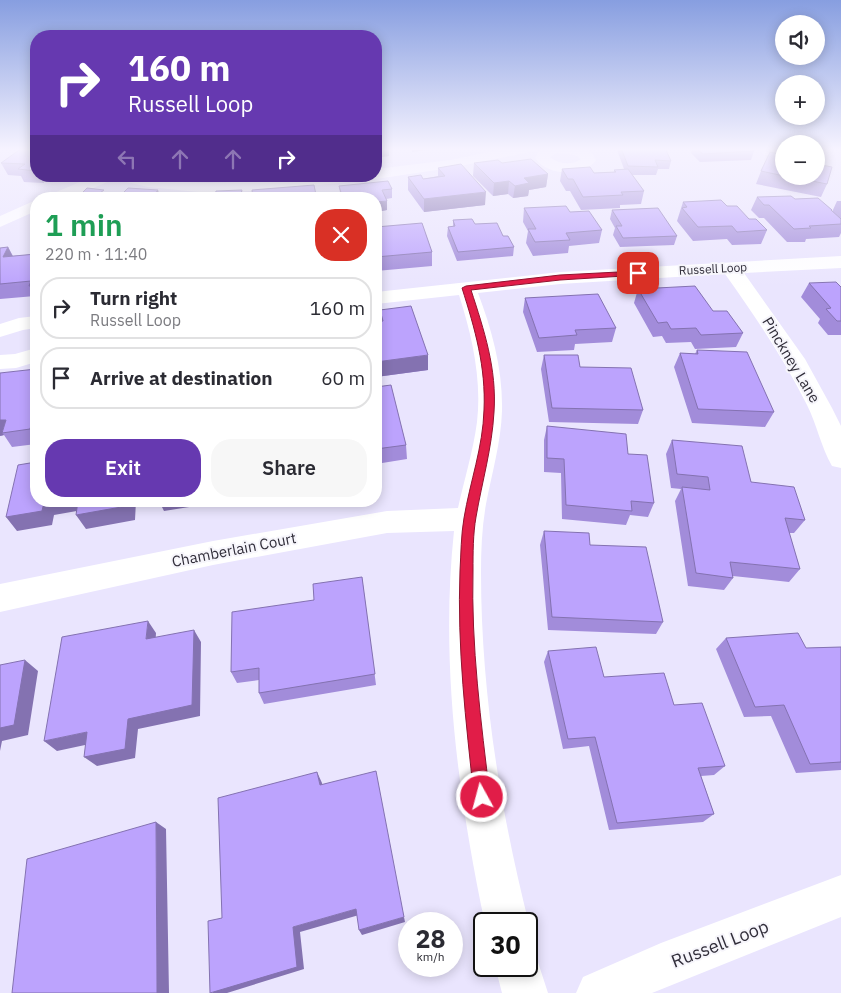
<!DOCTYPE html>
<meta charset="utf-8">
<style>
:root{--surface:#fff;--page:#f7f7f7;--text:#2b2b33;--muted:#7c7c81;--line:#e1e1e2;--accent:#6639b0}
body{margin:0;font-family:"IBM Plex Sans",sans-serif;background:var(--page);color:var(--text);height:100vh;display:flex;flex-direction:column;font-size:19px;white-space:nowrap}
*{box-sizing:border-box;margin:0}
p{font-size:16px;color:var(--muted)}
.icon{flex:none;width:28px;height:28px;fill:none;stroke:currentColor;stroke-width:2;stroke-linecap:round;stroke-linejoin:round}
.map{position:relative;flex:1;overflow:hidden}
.drawer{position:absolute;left:30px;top:192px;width:352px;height:315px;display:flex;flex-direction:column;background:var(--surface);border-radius:20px;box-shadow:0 2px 12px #0003}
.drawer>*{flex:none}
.hud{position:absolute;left:30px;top:30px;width:352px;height:152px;border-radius:20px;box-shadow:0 2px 12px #0003;background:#6639b0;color:#fff;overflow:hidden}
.tools{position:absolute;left:775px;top:15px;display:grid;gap:10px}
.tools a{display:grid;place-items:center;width:50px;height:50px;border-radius:50%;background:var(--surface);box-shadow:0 2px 12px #0003;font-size:25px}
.speed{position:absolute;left:398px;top:912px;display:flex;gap:10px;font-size:25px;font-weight:700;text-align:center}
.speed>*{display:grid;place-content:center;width:65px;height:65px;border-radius:50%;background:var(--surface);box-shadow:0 2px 12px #0003;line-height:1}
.speed small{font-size:12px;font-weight:400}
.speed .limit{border:2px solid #111;border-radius:8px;background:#fff;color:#111}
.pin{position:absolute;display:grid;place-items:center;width:42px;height:42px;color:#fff;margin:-21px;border-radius:10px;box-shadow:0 2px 8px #0006}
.me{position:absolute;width:55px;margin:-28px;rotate:353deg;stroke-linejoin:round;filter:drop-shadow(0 0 4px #0008)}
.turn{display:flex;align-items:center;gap:18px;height:105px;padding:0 15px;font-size:22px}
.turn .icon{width:65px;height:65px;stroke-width:2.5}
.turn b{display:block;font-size:35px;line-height:42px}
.lanes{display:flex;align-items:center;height:48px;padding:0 15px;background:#0003;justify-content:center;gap:25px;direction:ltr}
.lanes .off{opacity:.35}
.round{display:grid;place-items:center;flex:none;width:52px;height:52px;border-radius:20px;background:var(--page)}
.headline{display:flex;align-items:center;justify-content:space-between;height:85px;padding:0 15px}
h1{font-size:30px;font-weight:600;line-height:38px;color:#1e9e55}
.action{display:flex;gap:10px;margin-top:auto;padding:10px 15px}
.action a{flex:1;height:58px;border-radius:20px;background:var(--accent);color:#fff;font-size:20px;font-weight:600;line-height:58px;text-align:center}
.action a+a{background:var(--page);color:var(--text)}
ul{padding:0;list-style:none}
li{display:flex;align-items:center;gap:15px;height:62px;margin:0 10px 8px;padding:0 5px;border:2px solid var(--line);border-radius:20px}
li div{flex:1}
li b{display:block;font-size:19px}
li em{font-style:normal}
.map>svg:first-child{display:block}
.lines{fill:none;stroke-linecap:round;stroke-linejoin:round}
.minor{fill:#fff;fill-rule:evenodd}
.wall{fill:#a28cda}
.shaded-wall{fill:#8472b1}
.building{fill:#bca3fd;stroke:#8472b1}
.route{fill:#e11d48;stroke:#92132f}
.labels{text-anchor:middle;stroke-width:4;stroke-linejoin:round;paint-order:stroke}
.far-street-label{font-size:12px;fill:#312e3a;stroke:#f6f5fb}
.street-label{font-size:15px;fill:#312e3a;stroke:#f6f5fb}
.near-street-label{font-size:18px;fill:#312e3a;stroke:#f6f5fb}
</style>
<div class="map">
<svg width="841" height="993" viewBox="0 0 841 993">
<rect width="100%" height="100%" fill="#eae5fe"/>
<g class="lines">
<path class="minor" d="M508 148H537L535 151 450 168 376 179 370 176H376V169L450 160Z
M543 148C560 148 589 142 596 160 583 178 547 176 535 158L540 149ZM556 153 575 155 581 159C571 166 559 164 550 157Z
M758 148H774L784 152V161L765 155Z
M94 176H141L178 182 208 183 269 181 317 176H367L364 179 359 181 269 190 208 193 148 187 114 179 68 199H45L47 196Z
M36 200V211L0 227V216Z
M841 256V268L744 273 805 359 832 408 841 426V468L832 466C821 447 817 425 807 405 784 359 755 316 725 274L560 284 478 293C492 330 503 370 502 411 501 442 492 473 486 504 482 527 481 549 481 572 481 691 500 809 529 924L526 930V924H485C458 796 440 662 454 531L387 533 213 565 0 612V584L213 541 387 511 458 508C464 480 473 452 477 422 482 379 472 336 459 295L376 304V292L560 272Z
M36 316V328L23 330 0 337V324L19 318Z
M36 348V362L16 368 0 369V355L15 354Z
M841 875V917L652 993H576L583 977 661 943Z
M526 947 534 950 548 993H502L495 966H526Z"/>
</g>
<path class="wall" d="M36 148V176H52L43 183 24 182 21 176 8 175 1 163Z
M617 148H665L671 161 669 169H658L656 175H632L644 191 641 204 620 205V208L581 210 570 191H566L560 181 562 169 594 173 614 172V170L624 169 617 150Z
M692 148H751L754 151 751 160 700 162 691 153Z
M784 155V176H816L827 184 821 197 756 184 761 171Z
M474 163H502L548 174 546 187 529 190 528 196 513 198 508 194 493 196 473 176Z
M438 168 485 205 424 212 408 190V177L423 179 438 176Z
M314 185 317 199H253Z
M339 186 392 189V198L386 199 387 201V210L376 212V199H341Z
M757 197 795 199 832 210V212L837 201H841V233L839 237 806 239 805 242H787L764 218H759L751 210Z
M683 202 727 206 767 230 761 244 732 245 727 239 693 241 677 221Z
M524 208 570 212 602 230 599 243 569 246 568 253 533 256 526 243 528 231 523 222Z
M612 210 677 236 674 245 620 247 613 235 615 228 610 219Z
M453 220 475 224 503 236 514 247 513 256 457 261 447 236 448 227 453 226Z
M376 227 432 252V266L376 271Z
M8 247 13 256 36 254V298L35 296 0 299V248Z
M809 283 841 287V335H828L818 323 820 319 801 297Z
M638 289 713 311 743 333 736 347 695 349 691 342 666 343 662 336 653 337 634 303Z
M525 298 616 328 612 342 575 344 574 350 537 352 523 312Z
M380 310 428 370 376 377V322L381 321Z
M697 350 774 412 765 427 692 423 674 367 680 353 695 354Z
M544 355 580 367 643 410 638 424 549 422 541 369Z
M36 369V444L12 447 4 435 0 436Z
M376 387 406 445 407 459 376 464Z
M547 426 628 454 654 503 648 517 630 515 626 525 562 519 561 473 544 472V440Z
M672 440 751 482 805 520 794 533H789L800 569 789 582 733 576V578L724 590 688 586 675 501 681 489 671 488 666 454Z
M544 531 590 545 663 622 656 634 548 630 540 545Z
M362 577 376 685 264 704 259 693V680L237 683 231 672 314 600Z
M726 638 806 648 841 647V770L796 773 771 716 744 717 716 649Z
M548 651 604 677 674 705 725 766 714 775 701 776 714 814 703 822 609 830 589 746 563 749 544 662Z"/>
<path class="shaded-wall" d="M384 148H389V156L376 158V149Z
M412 148H442L412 152Z
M548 174 546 187 529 190 528 196 513 198 515 186 524 178Z
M40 176H52L43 183Z
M509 181 508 194 493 196 494 183Z
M158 190 161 199H150Z
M242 190 243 199H239Z
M486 192 485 205 424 212V199Z
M387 201V210L376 212V202Z
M8 247 15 261 3 257Z
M428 355V370L376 377V362Z
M36 370V384L33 379Z
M34 415 36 418V439L30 429Z
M0 420H6L2 433 4 435 0 436Z
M46 501H83L88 509 54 515 52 525 17 531 6 517Z
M127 501H136L135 520 86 529 76 515Z
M159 501H227L164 511Z
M148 621 156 633 155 650 146 639Z
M194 630 201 642 200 716 138 729 135 758 97 766 84 757 128 719Z
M25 660 38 671 28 735 2 741 0 751V728Z
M87 732 99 742 57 751 44 741Z
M317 772 322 783 324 795 320 785Z
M156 822 166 829 169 993H157Z
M356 909 359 915 300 932 304 969 227 993H212L293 927Z
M404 917 405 922 362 935 359 930Z"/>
<path class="building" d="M22 148H36V171L18 169 25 164 1 163Z
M621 148H665L671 161 655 160 658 167 628 166Z
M696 148H751L754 151 703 154Z
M770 152 784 155V176L761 171Z
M531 159 548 174 524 178 529 183 515 186 509 181 494 183 474 163 498 160 502 163Z
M461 164 486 192 424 199 408 177 421 175 423 179 445 176 438 168Z
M816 164 832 167 827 184 787 176H816Z
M590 167 594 173 616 172 614 170 628 169 644 191 621 192 623 195 583 197 573 179H568L562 169Z
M388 181 392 189 382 190 387 201 376 202V199H343L339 186Z
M314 185 316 195 310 196 311 199H253L252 190Z
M87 188 104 190 100 193 121 195 128 188 158 190 150 199H76Z
M242 190 239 199H172L173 196 215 195 216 191Z
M791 196 795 199 818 198 832 210H831L841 219V224L809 226 811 228 794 229 769 205H764L757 197Z
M721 200 727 206H737L749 219H756L767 230 737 232 732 226 698 227 682 208 687 207 683 202Z
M566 206 570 212 589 211 602 230 566 233 570 240 535 242 528 229H536L524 208Z
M658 208 677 236 623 238 616 226H622L612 210Z
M472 219 475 224 497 223 503 236H508L514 247 458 252 448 227 455 226 453 220Z
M422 223 432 252 376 257V227Z
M8 247 3 257 36 254V285L29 286 31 281 0 284V248Z
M836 282 841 287V321H837L826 309 831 308 809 283Z
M695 286 713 311H727L743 333 701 335 696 328 671 329 667 322 658 323 638 289Z
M598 294 616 328 575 330 577 335 539 338 525 298Z
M411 306 428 355 376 362V322L383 321 380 310Z
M697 350 747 352 774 412 698 409 680 353 698 354Z
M544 355H578L580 367 631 368 643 410 552 408Z
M36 369 33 379H36V415H34L30 429 2 433 6 420H0V373Z
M391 385 406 445 376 449V387Z
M547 426 626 434 628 454 647 455 654 503 631 501 632 511 566 505 564 459 547 458Z
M672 440 742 446 751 482 794 487 805 520 785 518 800 569 730 562 733 578 696 573 682 487 710 490 708 477 677 474Z
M36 462V501H46L44 502 42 511 6 517 18 465Z
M78 501H127V506L76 515Z
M544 531 589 533 590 545 646 547 663 622 552 617Z
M362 577 375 674 259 693V668L231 672 232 612 314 600 313 584Z
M148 621 146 639 194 630 192 705 128 719 125 749 84 757 87 732 44 741 62 637Z
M798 633 806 648 841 647V762L810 764 784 705 755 707 726 638Z
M596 647 604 677 664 673 674 705 702 703 725 766 698 768 714 814 617 823 595 737 568 739 548 651Z
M25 660 14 725 0 728V665Z
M376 771 404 917 359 930 356 909 293 927 297 967 210 993 208 921 222 918 218 798 317 772 320 785Z
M156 822 157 993H12L27 859Z"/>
<linearGradient id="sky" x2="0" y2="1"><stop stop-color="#879ee0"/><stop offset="0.52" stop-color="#f6f3ff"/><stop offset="1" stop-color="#f6f3ff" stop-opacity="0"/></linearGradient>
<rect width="841" height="287" fill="url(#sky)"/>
<path class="route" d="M638 271 642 273 640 275 560 280 471 290C484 330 497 369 494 412 492 448 482 482 476 517 473 534 473 553 473 570 471 646 481 722 490 797L488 803 482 805 477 803 474 797C466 722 457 647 460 571 461 554 461 535 464 518 470 482 483 447 484 410 486 367 475 329 462 288L466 286 560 275Z"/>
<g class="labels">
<g class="far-street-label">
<text transform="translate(713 269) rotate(-3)" y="4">Russell Loop</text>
</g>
<g class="street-label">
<text transform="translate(791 360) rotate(59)" y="5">Pinckney Lane</text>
<text transform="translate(234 550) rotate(-11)" y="5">Chamberlain Court</text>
</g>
<g class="near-street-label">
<text transform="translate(720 944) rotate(-21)" y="6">Russell Loop</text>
</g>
</g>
</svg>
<div class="tools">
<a><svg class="icon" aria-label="sound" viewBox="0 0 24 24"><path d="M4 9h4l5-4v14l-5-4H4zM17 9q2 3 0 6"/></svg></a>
<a>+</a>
<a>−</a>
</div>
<div class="speed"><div>28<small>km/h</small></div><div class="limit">30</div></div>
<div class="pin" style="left:638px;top:273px;background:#d93025"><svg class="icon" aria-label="arrive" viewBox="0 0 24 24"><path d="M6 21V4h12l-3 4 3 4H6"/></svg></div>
<svg class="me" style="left:482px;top:797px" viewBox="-20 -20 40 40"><circle r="17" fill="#e11d48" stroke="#fff" stroke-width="3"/><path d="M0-11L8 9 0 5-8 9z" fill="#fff"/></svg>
<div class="hud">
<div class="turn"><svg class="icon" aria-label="right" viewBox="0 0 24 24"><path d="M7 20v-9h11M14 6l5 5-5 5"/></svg><div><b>160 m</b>Russell Loop</div></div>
<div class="lanes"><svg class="icon off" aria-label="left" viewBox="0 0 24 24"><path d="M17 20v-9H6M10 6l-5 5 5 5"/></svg><svg class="icon off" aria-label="ahead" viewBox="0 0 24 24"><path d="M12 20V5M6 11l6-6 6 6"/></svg><svg class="icon off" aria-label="ahead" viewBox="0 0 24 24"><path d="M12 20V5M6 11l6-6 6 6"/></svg><svg class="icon" aria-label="right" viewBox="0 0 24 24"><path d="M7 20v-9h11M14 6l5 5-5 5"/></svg></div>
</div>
<section class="drawer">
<div class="headline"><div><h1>1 min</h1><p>220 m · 11:40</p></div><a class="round" style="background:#d93025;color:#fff"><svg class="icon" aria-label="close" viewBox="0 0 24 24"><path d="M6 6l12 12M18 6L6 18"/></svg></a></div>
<ul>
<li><svg class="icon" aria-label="right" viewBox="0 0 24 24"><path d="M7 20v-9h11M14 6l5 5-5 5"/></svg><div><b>Turn right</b><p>Russell Loop</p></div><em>160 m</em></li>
<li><svg class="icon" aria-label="arrive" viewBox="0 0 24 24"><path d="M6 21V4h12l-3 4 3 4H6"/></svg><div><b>Arrive at destination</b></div><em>60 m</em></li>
</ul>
<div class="action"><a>Exit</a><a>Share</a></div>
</section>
</div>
